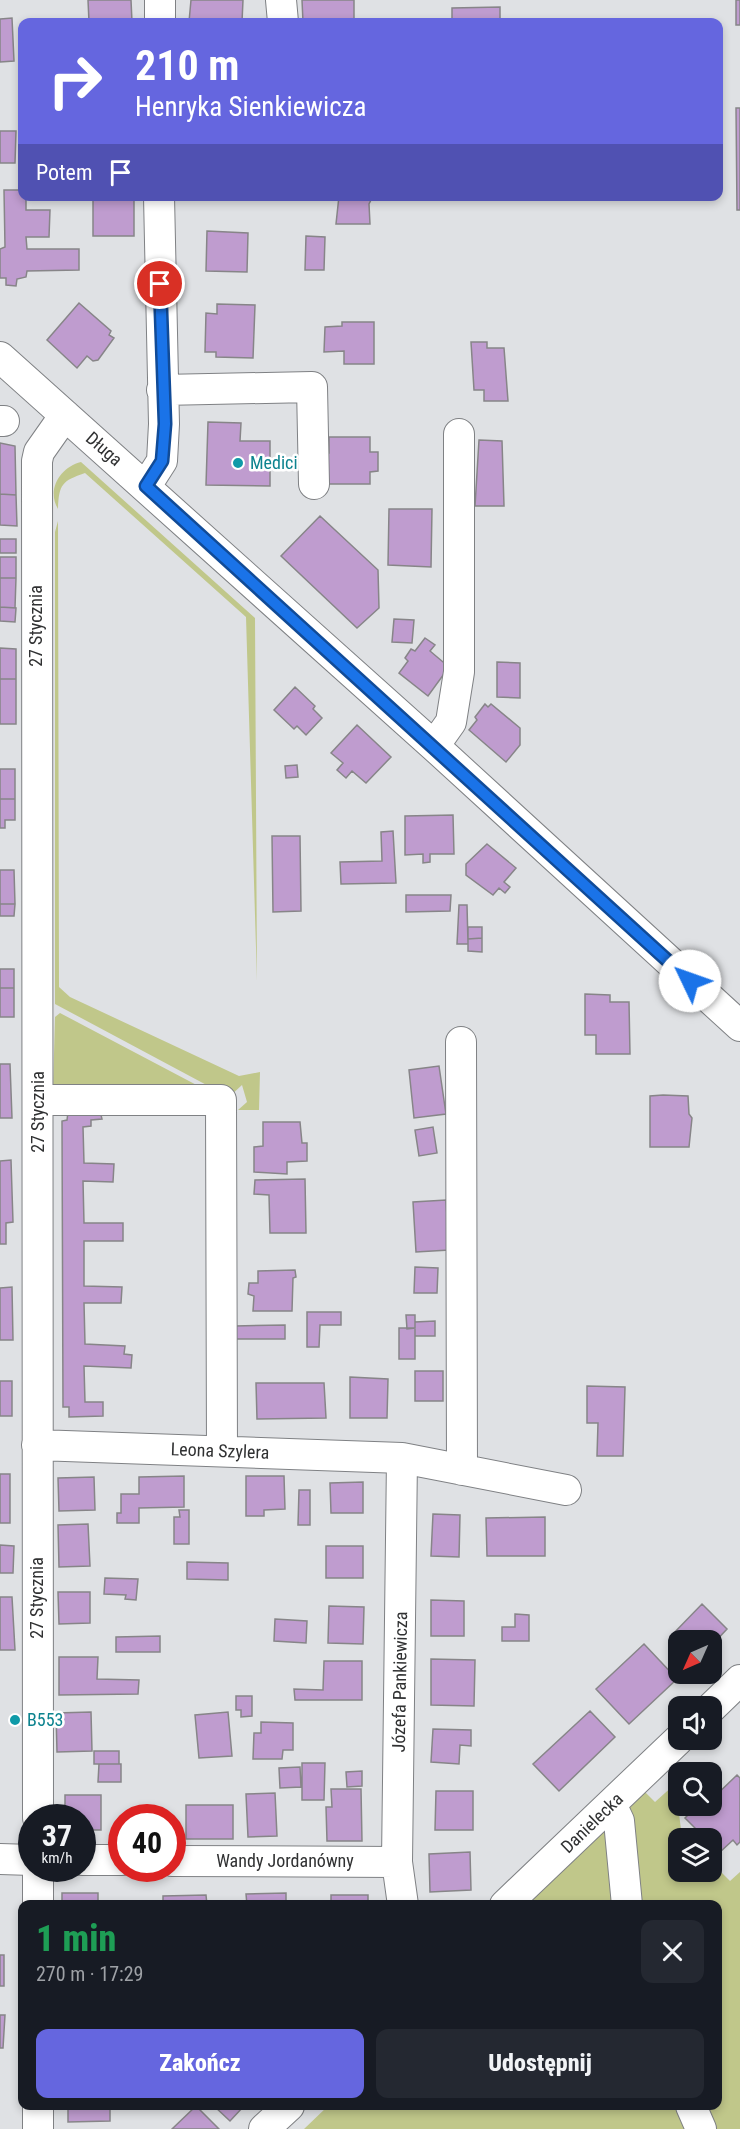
<!DOCTYPE html>
<html lang="pl">
<meta charset="utf-8">
<style>
:root{--surface:#171b24;--page:#242831;--text:#f1f3f6;--muted:#9ea1a6;--accent:#6566df}
body{margin:0;font-family:"Roboto Condensed",sans-serif;background:var(--page);color:var(--text);height:100vh;display:flex;flex-direction:column;font-size:22px;white-space:nowrap}
*{box-sizing:border-box;margin:0}
p{font-size:20px;color:var(--muted)}
.icon{flex:none;width:33px;height:33px;fill:none;stroke:currentColor;stroke-width:2;stroke-linecap:round;stroke-linejoin:round}
.map{position:relative;flex:1;overflow:hidden}
.drawer{position:absolute;left:18px;top:1900px;width:704px;height:210px;display:flex;flex-direction:column;background:var(--surface);border-radius:12px;box-shadow:0 3px 9px #0003}
.drawer>*{flex:none}
.guide{position:absolute;left:18px;top:18px;width:705px;height:183px;border-radius:12px;box-shadow:0 3px 9px #0003;background:#6566df;color:#fff;overflow:hidden}
.needle{width:39px;rotate:225deg}
.tools{position:absolute;left:668px;top:1630px;display:grid;gap:12px}
.tools a{display:grid;place-items:center;width:54px;height:54px;border-radius:12px;background:var(--surface);box-shadow:0 3px 9px #0003;font-size:30px}
.speed{position:absolute;left:18px;top:1804px;display:flex;gap:12px;font-size:30px;font-weight:700;text-align:center}
.speed>*{display:grid;place-content:center;width:78px;height:78px;border-radius:50%;background:var(--surface);box-shadow:0 3px 9px #0003;line-height:1}
.speed small{font-size:15px;font-weight:400}
.speed .limit{border:9px solid #d22;background:#fff;color:#111}
.pin{position:absolute;display:grid;place-items:center;width:51px;height:51px;color:#fff;margin:-26px;border:3px solid #fff;border-radius:50%;box-shadow:0 2px 6px #0007}
.me{position:absolute;width:66px;margin:-33px;rotate:312deg;stroke-linejoin:round;filter:drop-shadow(0 0 4px #0008)}
.turn{display:flex;align-items:center;gap:21px;height:126px;padding:0 18px;font-size:27px}
.turn .icon{width:78px;height:78px;stroke-width:2.5}
.turn b{display:block;font-size:42px;line-height:51px}
.then{display:flex;align-items:center;height:57px;padding:0 18px;background:#0003;gap:12px;font-size:22px}
.round{display:grid;place-items:center;flex:none;width:63px;height:63px;border-radius:12px;background:var(--page)}
.headline{display:flex;align-items:center;justify-content:space-between;height:102px;padding:0 18px}
h1{font-size:36px;font-weight:800;line-height:45px;color:#1e9e55}
.button{display:flex;gap:12px;margin-top:auto;padding:12px 18px}
.button a{flex:1;height:69px;border-radius:12px;background:var(--accent);color:#fff;font-size:24px;font-weight:800;line-height:69px;text-align:center}
.button a+a{background:var(--page);color:var(--text)}
.map>svg:first-child{display:block}
.green{fill:#c0c78a}
.building{fill:#bf9ccf;stroke:#878588;stroke-width:1.5}
.lines{fill:none;stroke-linecap:round;stroke-linejoin:round}
.minor-casing{stroke:#7f8184;stroke-width:32}
.minor{stroke:#fff;stroke-width:30}
.route-casing{stroke:#114b97;stroke-width:15}
.route{stroke:#1a73e8;stroke-width:10}
.culture-dot{fill:#0f9aa8;stroke:#fff;stroke-width:2}
.labels{text-anchor:middle;stroke-width:5;stroke-linejoin:round;paint-order:stroke}
.street-label{font-size:18px;fill:#303132;stroke:#fff}
.culture-label{font-size:18px;fill:#0d838f;stroke:#fff;text-anchor:start}
</style>
<div class="map">
<svg width="740" height="2129" viewBox="0 0 740 2129">
<rect width="100%" height="100%" fill="#dfe1e4"/>
<path class="green" d="M81 462 255 618 257 981 246 617 85 473C62 481 59 484 58 509 46 489 61 467 81 462Z
M58 521 59 987 70 997 239 1076 260 1072 259 1110H238L247 1102 242 1085 229 1097 55 1004V532Z
M60 1013 206 1090 53 1091 55 1017Z
M675 1784 681 1829 690 1839H678V1872H711V1862L730 1881 740 1872V2129H304L328 2106H717V1905H523L644 1791 655 1802Z"/>
<path class="building" d="M88 0H131L132 22H89Z
M191 0H243L242 22H189Z
M302 0H354V22H303Z
M736 0H740V25H736Z
M500 7V22H452V8Z
M12 18 14 61 0 62V19Z
M736 108H740V210H737Z
M0 131H16L15 163H0Z
M4 190H22V196H26V210H50L49 237H26L27 249H79V270L27 271 26 277 17 279 16 286 6 285V278H0V249L5 247Z
M93 196H134V236H93Z
M339 196H373L369 204 370 224H336Z
M207 231 248 233 247 272 206 271Z
M306 236 325 237 324 270H305Z
M79 303 111 331 109 335 114 338 98 360 93 361 87 356 77 368 47 340Z
M217 304 255 305 253 358 216 357V352H205L206 313 217 314Z
M342 322H374V364H344V351L324 352 325 327 342 326Z
M471 342H487V348H504L508 401H484V390H474Z
M208 422 241 423 240 441H270V486L206 485Z
M329 437H370V452H378V471L370 472V484H329L325 453H329Z
M479 440 502 441 504 506H475Z
M0 443 15 446 16 495 0 494Z
M0 494 16 495 17 526 0 525Z
M389 509H432L431 567 388 565Z
M320 516 378 570 379 608 357 628 281 556Z
M0 539H16V553H0Z
M0 557H16V578H0Z
M0 578H16L15 608 0 607Z
M0 607 16 608 15 622 0 621Z
M394 619 414 620 412 643 392 642Z
M425 638 435 645 430 651 449 667 428 696 399 673 408 661 405 658 411 649 415 651Z
M0 648 16 649V679H0Z
M497 662 520 663V698L497 697Z
M0 679H16V724H0Z
M295 687 315 706 313 709 322 718 306 735 297 726 294 729 274 710Z
M485 704 488 707 491 704 520 728V745L506 762 469 730 477 720 475 717Z
M357 725 391 757 366 783 352 771 346 778 337 770 343 763 331 753Z
M297 765 298 777 286 778 285 766Z
M0 769H15V799H0Z
M0 799H15V820H5V828H0Z
M453 815 454 854H430V862L423 863V854L405 855V816Z
M393 831 396 883 341 884 340 862 382 861 381 832Z
M272 836H300L301 911 273 912Z
M487 844 516 868 504 882 510 887 505 893 499 888 493 895 466 875V864Z
M0 870H14L15 904H0Z
M406 895H451L450 911 406 912Z
M0 904H15L14 916H0Z
M459 905H467L468 944H457Z
M468 927H482V938L468 939Z
M482 938V952L468 951V939Z
M0 969H14V988H0Z
M0 988H14V1017H0Z
M585 994 610 995V1002H629L630 1054H596V1035H585Z
M0 1064H10L12 1118H0Z
M439 1066 446 1114 414 1118 409 1070Z
M663 1095 688 1096 689 1114 692 1118 689 1147H650V1096Z
M100 1111 102 1119 91 1120V1126L83 1127 84 1163 114 1164 113 1182 83 1181 84 1223H123V1241H84V1286L122 1287 121 1303H84L85 1344 125 1346 124 1354 132 1355 131 1368 84 1366 85 1402H103V1416L69 1417V1407H63L62 1121 67 1120 68 1112Z
M263 1122H300L302 1143H307V1161L287 1162V1174L254 1172V1147L263 1146Z
M433 1127 437 1153 419 1156 415 1130Z
M11 1160 13 1222 6 1223V1244H0V1161Z
M305 1179 306 1233H270L269 1195 254 1194 255 1180Z
M446 1200 449 1250 416 1252 413 1202Z
M415 1267 438 1268 437 1293H414Z
M295 1270 296 1277 293 1278 292 1311H253L254 1296 248 1294 249 1283H258V1271Z
M12 1287 13 1340H0V1288Z
M307 1312H341V1325H320L319 1347H307Z
M406 1315H415V1328L407 1329Z
M435 1321V1336H415V1322Z
M285 1325V1339H235V1326Z
M399 1328H415V1359H399Z
M415 1371H443V1401H415Z
M350 1377 388 1379 387 1418H350Z
M0 1381H12V1416H0Z
M256 1383H324L326 1418 257 1419Z
M587 1386 625 1387 623 1456H597L598 1423H587Z
M0 1474H10V1523H0Z
M184 1476V1507L139 1508V1523H117V1513H121V1494H139V1477Z
M246 1476H284L285 1509 264 1510V1516H246Z
M94 1477 95 1510 59 1511 58 1478Z
M363 1482V1513H331L330 1483Z
M299 1490H310V1525H298Z
M179 1510H189V1544H174V1517H180Z
M433 1514 460 1515 459 1557 431 1556Z
M545 1517V1556H487L486 1518Z
M88 1524 90 1566 59 1567 58 1525Z
M0 1545 14 1546 13 1573H0Z
M326 1546H363V1578H326Z
M187 1562 228 1563V1580L187 1579Z
M105 1578 138 1579 136 1600 125 1599 126 1595 104 1594Z
M58 1592H90V1623L59 1624Z
M0 1597H12L15 1650H0Z
M431 1600 464 1601V1636H431Z
M702 1604 727 1629 711 1646V1641H678V1645L670 1637Z
M329 1606 364 1607 363 1644 328 1643Z
M515 1614 529 1615V1641H502V1627H515Z
M275 1619 307 1621 306 1643 274 1641Z
M160 1636V1652H116V1637Z
M644 1644 677 1679 629 1724 596 1689Z
M59 1657H98L97 1679 139 1680 138 1694 59 1695Z
M431 1659 475 1660 474 1706 431 1705Z
M324 1661H362V1700H295L294 1689 323 1690Z
M236 1696H252V1716L241 1717V1710H236Z
M590 1711 615 1737 559 1791 533 1764Z
M91 1712 92 1751 57 1752 56 1713Z
M228 1712 232 1756 199 1758 195 1715Z
M261 1722 293 1723V1750H283L282 1759H253L254 1733H261Z
M433 1729 471 1730V1746L460 1745 459 1764 431 1762Z
M94 1751H119V1764H94Z
M302 1763H325L324 1800H302Z
M99 1764H121V1782H98Z
M300 1767 301 1787 280 1788 279 1768Z
M362 1771V1786L347 1787 346 1772Z
M737 1775 740 1778V1842L737 1845 733 1840 719 1853 711 1844V1839H706L685 1818 697 1806H711V1800Z
M331 1789H361L362 1841H327L326 1807H332Z
M436 1791H473V1830H435Z
M275 1793 277 1836 248 1837 246 1794Z
M65 1795H101V1830H82V1818H65Z
M186 1805H233V1839H186Z
M470 1852 471 1890 430 1892 429 1854Z
M62 1893H98V1905H62Z
M286 1893V1905H247L246 1894Z
M206 1895 207 1905H163V1896Z
M331 1895H368V1905H331Z
M0 1955H4V1986H0Z
M0 2015H5L3 2048H0Z
M110 2106V2121L68 2122V2107H58Z
M196 2106 219 2129H172Z
M214 2106H244L230 2121Z"/>
<g class="lines">
<defs>
<path id="minor" d="M281 0 283 22
M160 22V0
M0 357 434 746 740 1026
M162 390 312 387 314 484
M0 421H4
M146 486 162 461 164 424 159 196
M434 746 451 722 459 672V434
M461 1042 462 1470
M38 1100H221L222 1451
M37 1445 402 1458 566 1490
M402 1458 397 1862 403 1905
M711 1708 740 1680
M611 1804 619 1821 627 1905
M38 1818 37 461 39 452 65 415
M0 1859 32 1860
M82 1860H122
M172 1861 397 1862
M38 1905V1869
M505 1905 678 1740
M691 2106 701 2129
M38 2129V2106
M264 2129 289 2106"/>
</defs>
<use href="#minor" class="minor-casing"/>
<use href="#minor" class="minor"/>
</g>
<g class="lines">
<defs>
<path id="route" d="M160 284 165 424 162 461 146 486 690 981"/>
</defs>
<use href="#route" class="route-casing"/>
<use href="#route" class="route"/>
</g>
<g class="culture-dot">
<circle cx="238" cy="463" r="6"/>
<circle cx="15" cy="1720" r="6"/>
</g>
<g class="labels">
<g class="street-label">
<text transform="translate(104 449) rotate(41)" y="6">Długa</text>
<text transform="translate(36 626) rotate(-90)" y="6">27 Stycznia</text>
<text transform="translate(38 1112) rotate(-90)" y="6">27 Stycznia</text>
<text transform="translate(220 1451) rotate(2)" y="6">Leona Szylera</text>
<text transform="translate(37 1598) rotate(-90)" y="6">27 Stycznia</text>
<text transform="translate(400 1682) rotate(-89)" y="6">Józefa Pankiewicza</text>
<text transform="translate(592 1823) rotate(-44)" y="6">Danielecka</text>
<text x="285" y="1867">Wandy Jordanówny</text>
</g>
<g class="culture-label">
<text x="250" y="469">Medici</text>
<text x="27" y="1726">B553</text>
</g>
</g>
</svg>
<div class="tools">
<a><svg class="needle" viewBox="-14 -14 28 28"><path d="M0-13l5 13h-10z" fill="#e53935"/><path d="M0 13l5-13h-10z" fill="#9ea1a6"/></svg></a>
<a><svg class="icon" aria-label="sound" viewBox="0 0 24 24"><path d="M4 9h4l5-4v14l-5-4H4zM17 9q2 3 0 6"/></svg></a>
<a><svg class="icon" aria-label="search" viewBox="0 0 24 24"><circle cx="10" cy="10" r="6"/><path d="M15 15l6 6"/></svg></a>
<a><svg class="icon" aria-label="layers" viewBox="0 0 24 24"><path d="M12 4l9 5-9 5-9-5zM3 14l9 5 9-5"/></svg></a>
</div>
<div class="speed"><div>37<small>km/h</small></div><div class="limit">40</div></div>
<div class="pin" style="left:160px;top:284px;background:#d93025"><svg class="icon" aria-label="arrive" viewBox="0 0 24 24"><path d="M6 21V4h12l-3 4 3 4H6"/></svg></div>
<svg class="me" style="left:690px;top:981px" viewBox="-20 -20 40 40"><circle r="19" fill="#fff"/><path d="M0-13L10 11 0 6-10 11z" fill="#1a73e8"/></svg>
<div class="guide">
<div class="turn"><svg class="icon" aria-label="right" viewBox="0 0 24 24"><path d="M7 20v-9h11M14 6l5 5-5 5"/></svg><div><b>210 m</b>Henryka Sienkiewicza</div></div>
<div class="then">Potem<svg class="icon" aria-label="arrive" viewBox="0 0 24 24"><path d="M6 21V4h12l-3 4 3 4H6"/></svg></div>
</div>
<section class="drawer">
<div class="headline"><div><h1>1 min</h1><p>270 m · 17:29</p></div><a class="round"><svg class="icon" aria-label="close" viewBox="0 0 24 24"><path d="M6 6l12 12M18 6L6 18"/></svg></a></div>
<div class="button"><a>Zakończ</a><a>Udostępnij</a></div>
</section>
</div>
